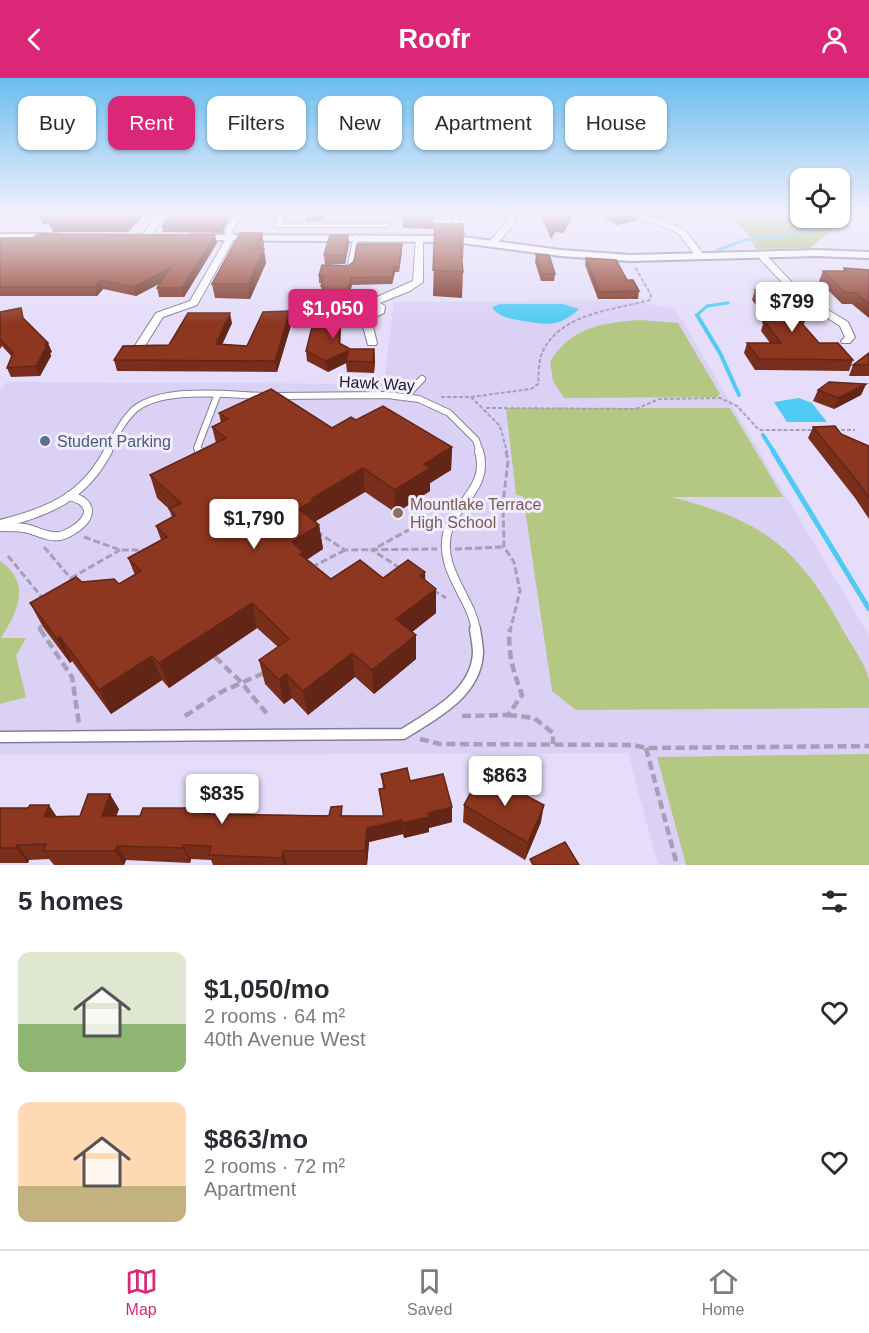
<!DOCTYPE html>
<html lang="en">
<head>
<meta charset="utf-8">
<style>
	:root { --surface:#fff; --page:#f2f2f3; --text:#2b2b33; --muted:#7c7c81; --line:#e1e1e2; --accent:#db2777 }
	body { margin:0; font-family:Arial,sans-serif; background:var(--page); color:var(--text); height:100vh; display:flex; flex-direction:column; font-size:22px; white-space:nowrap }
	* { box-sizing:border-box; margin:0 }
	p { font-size:20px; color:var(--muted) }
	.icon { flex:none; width:33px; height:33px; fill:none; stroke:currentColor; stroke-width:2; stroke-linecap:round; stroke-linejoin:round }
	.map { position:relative; height:787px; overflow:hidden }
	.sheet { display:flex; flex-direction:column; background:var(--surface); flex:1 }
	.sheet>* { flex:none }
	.top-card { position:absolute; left:18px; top:18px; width:834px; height:54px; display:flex; gap:12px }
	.tools { position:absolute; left:790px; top:90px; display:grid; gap:12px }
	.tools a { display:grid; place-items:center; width:60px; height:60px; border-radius:12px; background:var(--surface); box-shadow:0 2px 4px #0004; font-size:30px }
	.price { position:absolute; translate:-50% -51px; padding:0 14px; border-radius:6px; background:#fff; color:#222; font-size:20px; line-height:39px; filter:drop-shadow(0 2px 3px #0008) }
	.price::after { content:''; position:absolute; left:50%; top:36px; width:18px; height:14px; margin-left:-9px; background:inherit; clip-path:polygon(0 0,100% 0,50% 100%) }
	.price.current { background:var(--accent); color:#fff }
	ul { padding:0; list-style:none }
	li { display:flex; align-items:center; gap:18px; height:150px; padding:0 18px }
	li span { display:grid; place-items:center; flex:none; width:168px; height:120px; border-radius:12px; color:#555 }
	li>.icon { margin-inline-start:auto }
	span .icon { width:72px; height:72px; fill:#fffc; stroke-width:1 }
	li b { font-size:26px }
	h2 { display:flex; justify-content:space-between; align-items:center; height:72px; padding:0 18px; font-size:26px }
	.chip { padding:0 21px; border-radius:12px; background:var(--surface); box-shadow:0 2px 4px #0004; font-size:21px; line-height:54px }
	.chip.current { background:var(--accent); color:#fff }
	header { display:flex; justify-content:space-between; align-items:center; height:78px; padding:0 18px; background:var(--accent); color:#fff; font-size:27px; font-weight:800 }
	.tabs { display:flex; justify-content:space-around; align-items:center; height:84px; border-top:2px solid var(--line); background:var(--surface); font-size:16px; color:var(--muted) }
	.tabs a { display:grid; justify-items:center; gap:3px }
	.tabs .current { color:var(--accent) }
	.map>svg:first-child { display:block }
</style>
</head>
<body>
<header><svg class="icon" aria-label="back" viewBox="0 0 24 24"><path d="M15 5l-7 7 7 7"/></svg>Roofr<svg class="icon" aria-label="person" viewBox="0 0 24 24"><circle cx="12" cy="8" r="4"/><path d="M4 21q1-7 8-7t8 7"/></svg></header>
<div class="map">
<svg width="869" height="787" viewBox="0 0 869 787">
	<rect width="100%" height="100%" fill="#e5ddfa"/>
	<polygon fill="#dbd1f5" points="630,222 675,231 869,558 869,787 658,787 628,675 0,677 0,312 7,304 384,306 394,224"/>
	<g fill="#b4c884">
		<path d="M640 242 678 245 720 316 717 319 564 320 553 303 550 284C569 250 604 244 640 242Z"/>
		<path d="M506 330H730L783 419H671C762 442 800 470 844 554 851 566 867 589 869 602 869 611 869 621 869 630L576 632 552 613 523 418 516 417Z"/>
		<path d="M0 483C32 505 18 533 1 560H26L16 578 26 619 0 626Z"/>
		<polygon points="869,676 869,787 686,787 657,679"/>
	</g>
	<path fill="#9fb95c" d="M690 135H801V140H840V135H862L850 137 810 170 756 171C737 131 728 145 690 135Z"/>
	<g fill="#4fcaf4">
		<path d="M500 226H563L579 231C559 251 542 246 517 242 507 240 498 238 492 229Z"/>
		<polygon points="799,320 812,325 827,344 787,344 774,324"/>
	</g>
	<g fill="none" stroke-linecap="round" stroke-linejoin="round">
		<g stroke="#4fcaf4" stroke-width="3">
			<polyline points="718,172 745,162 778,159 810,151 807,140"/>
			<polyline points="698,239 697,237 707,228 728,225"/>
		</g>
		<g stroke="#4fcaf4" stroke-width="4">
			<polyline points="697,237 720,275 739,317"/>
			<polyline points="763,357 774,374"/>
		</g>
		<polyline stroke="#4fcaf4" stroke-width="5" points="773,373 869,531"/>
		<g stroke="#867e99" stroke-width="7">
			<g id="service-far3">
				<polyline points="451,135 456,140 456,154"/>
				<polyline points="344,191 350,188 356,159"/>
			</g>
		</g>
		<g stroke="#867e99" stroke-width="8">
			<g id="service-far2">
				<polyline points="275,318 387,317 419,321 449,335 476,362 480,374"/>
				<polyline points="406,318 422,301"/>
				<path d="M107 374C115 359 122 343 135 331 164 308 229 317 264 318"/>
				<polyline points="200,374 197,370 217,318"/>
			</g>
		</g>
		<g stroke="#867e99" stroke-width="10">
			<g id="service-far1">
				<polyline points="199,373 203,378"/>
				<path d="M0 446C49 434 84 419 108 373"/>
				<path d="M0 449C8 449 16 449 24 450 37 452 46 460 60 458 73 455 100 437 82 423 79 421 73 419 69 418"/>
				<path d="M476 553C472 520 439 493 447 456 454 425 490 410 479 373"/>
			</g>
		</g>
		<g stroke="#867e99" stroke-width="13">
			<path id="service" d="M0 659 403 656C433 637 476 616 478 575 478 567 476 559 475 551"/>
		</g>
		<g stroke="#867e99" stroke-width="2">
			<g id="minor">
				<polygon points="160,135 167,135 148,161 142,161 142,157"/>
				<polygon points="235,135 243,135 232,154 235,159 197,227 163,239 143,271 135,271 134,269 156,235 190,223 227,159 224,154"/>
				<polygon points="279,135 287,135 282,145 387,145 391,147 387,149 274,149"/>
				<polygon points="509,135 517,135 514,146 496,167 490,167 490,163 506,145"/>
				<path d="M624 135C639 135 676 143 687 155 693 162 699 170 704 178L697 180 680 157 672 152Z"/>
				<path d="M416 158 423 160V204L410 213 380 225 385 228 384 235 371 241 377 265 376 267H368L361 241 350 238 345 233 352 225 370 222 413 203ZM369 228 375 230 374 233 364 236 356 233 358 229Z"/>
				<polygon points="757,174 763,174 805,218 848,244 855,259 850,265 842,265 841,263 845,259 840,248 799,222 757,178"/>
			</g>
		</g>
		<g stroke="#867e99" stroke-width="4">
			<g id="tertiary">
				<polygon points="0,156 56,156 61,159 56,162 0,162"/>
				<polygon points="190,157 455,158 561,172 630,177 816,172 869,174 869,180 816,178 630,183 561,178 455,164 193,162 190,161"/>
			</g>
		</g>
		<g stroke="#a6a0b7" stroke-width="2" stroke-dasharray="4 2" stroke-linecap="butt">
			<polyline points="441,319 471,319 500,348 507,374"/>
			<path d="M471 319 531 311 538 306C539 296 538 283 543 273 561 235 614 232 650 222L651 217 635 189"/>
			<polyline points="486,330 636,331 659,321 720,320 737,328 759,352 813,352"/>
			<polyline points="835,352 855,352"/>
		</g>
		<g stroke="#a6a0b7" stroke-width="3" stroke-dasharray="7 3" stroke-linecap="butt">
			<polyline points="506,373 508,383 503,425 504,469 514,484 520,513 510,553"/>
			<polyline points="316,456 320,456 345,472 437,471"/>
			<polyline points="84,459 120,472 146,472"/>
			<polyline points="44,469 74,504"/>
			<polyline points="455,471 504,469"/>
			<polyline points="8,478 44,522"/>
			<polyline points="312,489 345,472"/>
			<polyline points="400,490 372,472 436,437"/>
			<polyline points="71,500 120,472"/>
			<polyline points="433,512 446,520"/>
			<polyline points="41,553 39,550 44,545"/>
		</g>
		<g stroke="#a6a0b7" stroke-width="4.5" stroke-dasharray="9 4.5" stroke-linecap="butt">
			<polyline points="40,551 72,599 79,646"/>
			<polyline points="215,579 240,603 268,637"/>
			<polyline points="508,637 534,640 553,655 553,666"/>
			<polyline points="185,638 223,613 264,595"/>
			<path d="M462 638 508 637 522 617C514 595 507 575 510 551"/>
			<polyline points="420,661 440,666 633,667 646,670 869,668"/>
			<polyline points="646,670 677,787"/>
		</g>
		<use href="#service-far3" stroke="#fff" stroke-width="4.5"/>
		<use href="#service-far2" stroke="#fff" stroke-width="6"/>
		<use href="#service-far1" stroke="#fff" stroke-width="8"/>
		<use href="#service" stroke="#fff" stroke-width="10"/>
		<use href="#minor" fill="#fff" fill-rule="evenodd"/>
		<use href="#tertiary" fill="#fff" fill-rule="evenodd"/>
	</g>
	<g fill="#792e1c">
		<polygon points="38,135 143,135 144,137 128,154 53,154 50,147 51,146 42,146"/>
		<polygon points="173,135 232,135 222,155 163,154 162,148"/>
		<polygon points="305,135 325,135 322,143 306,143"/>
		<polygon points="403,135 434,135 434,151 403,150"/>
		<polygon points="540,135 572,135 571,142 563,155 555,154 551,161"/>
		<polygon points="596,135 639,135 638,142 617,147"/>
		<polygon points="640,135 666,135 656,138"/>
		<polygon points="435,146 464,157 463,181 462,181 463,194 462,220 433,218"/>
		<polygon points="262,155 264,168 263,171 266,185 250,221 215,220 212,206"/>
		<polygon points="348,157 349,166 345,186 325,187 324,177"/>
		<polygon points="0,160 217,165 184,219 159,219 157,210 159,206 136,218 103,211 97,218 0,218"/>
		<polygon points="402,166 399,194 395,194 392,206 352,207 348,219 324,220 324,215 322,215 321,208 322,205 319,205 319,198 348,188"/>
		<polygon points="536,176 555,196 554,203 541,203 535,184"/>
		<polygon points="586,180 627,202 639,213 638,221 598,221 585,187"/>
		<polygon points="844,190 869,192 869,240 852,226 842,226 819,203 823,193 843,193"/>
		<polygon points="755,212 803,230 801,236 806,241 803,248 819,265 853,282 849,293 755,292 744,275 747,265 770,265 761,253 763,246 761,242 763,236 752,222"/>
		<polygon points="290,233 292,244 277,294 117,293 114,282 169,267 232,245 222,266 247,268"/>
		<polygon points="0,234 25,242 52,274 50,275 51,278 40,298 11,299 7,290 12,279 2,268 0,271"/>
		<polygon points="340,234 341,244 340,266 350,271 374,271 375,282 374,295 347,294 346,285 328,294 307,283 306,273"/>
		<polygon points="869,275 869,298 849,298 853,287"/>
		<polygon points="866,306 861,317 834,331 813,323 818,312"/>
		<polygon points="219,335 332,350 356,342 452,369 451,392 430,405 430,413 396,435 365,414 316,443 317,445 319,447 323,471 307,481 331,501 383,500 425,502 436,511 436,535 412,554 416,581 374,616 355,599 308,637 292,620 284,626 265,606 259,582 278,569 257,550 169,610 162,602 111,636 72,583 70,585 43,549 30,525 82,504 119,506 135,497 128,480 161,462 156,448 172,439 169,431 157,420 150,397 216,365 212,349 221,345"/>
		<polygon points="813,349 841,356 869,368 869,441 855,420 808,360"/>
		<polygon points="381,696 410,703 452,744 429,750 429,754 404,760 403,756 369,764 367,787 213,787 211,782 191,781 190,785 126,782 124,787 54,787 49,781 29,782 28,785 0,785 0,730 57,739 80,738 119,731 116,738 140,738 211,736 383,738 379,711 383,710"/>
		<polygon points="464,727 541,744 525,782 463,744"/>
	</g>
	<g fill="#632616">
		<polygon points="57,135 72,135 60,146"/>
		<polygon points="137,135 143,135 144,137 128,154 126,147"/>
		<polygon points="228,135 232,135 222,155 221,149"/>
		<polygon points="571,135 572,135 571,142 563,155 564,146"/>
		<polygon points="632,135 639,135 638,142 617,147 619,138"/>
		<polygon points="656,135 666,135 656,138"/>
		<polygon points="556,145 555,154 551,161 551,152"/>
		<polygon points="262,155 264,168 256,185 254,171"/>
		<polygon points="215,157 217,165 184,219 182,210"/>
		<polygon points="348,157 349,166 345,186 344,177"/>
		<polygon points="402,166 402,173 399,194 399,188"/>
		<polygon points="264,171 266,185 250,221 248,206"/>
		<polygon points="394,188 395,194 392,206 392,199"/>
		<polygon points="170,190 172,199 136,218 134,209"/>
		<polygon points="351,200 352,207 348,219 348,212"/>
		<polygon points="101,202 103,211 97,218 94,209"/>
		<polygon points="290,233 292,244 277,294 275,283"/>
		<polygon points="340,234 341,244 340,276 339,265"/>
		<polygon points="230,235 232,245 218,276 216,266"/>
		<polygon points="48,265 52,274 50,275 51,278 40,298 36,288 45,266"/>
		<polygon points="374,271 375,282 374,295 373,284"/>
		<polygon points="348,273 346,285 328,294 326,283"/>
		<polygon points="866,306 861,317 834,331 838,320"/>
		<polygon points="452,369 451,392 430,405 430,413 396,435 395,412 424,386"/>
		<polygon points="363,390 365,414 316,443 317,446 299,431 311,421"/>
		<polygon points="319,447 323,471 305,483 292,464"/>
		<polygon points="425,494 426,519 420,498"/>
		<polygon points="436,511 436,535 398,565 396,541"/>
		<polygon points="252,525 257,550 169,610 159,585"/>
		<polygon points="416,557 416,581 374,616 372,592"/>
		<polygon points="60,559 72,583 70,585 57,561"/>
		<polygon points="352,575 355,599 308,637 303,613"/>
		<polygon points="152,578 162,602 111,636 99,612"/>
		<polygon points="286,596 292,620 284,626 279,602"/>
		<polygon points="110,716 119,731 111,753 102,738"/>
		<polygon points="49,727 59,742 44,739"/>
		<polygon points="208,727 214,742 206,736"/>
		<polygon points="544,727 541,744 525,782 528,765"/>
		<polygon points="452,729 452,744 429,750 429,754 404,760 403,745 428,735"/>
		<polygon points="402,742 403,756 369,764 367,787 365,773 367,750"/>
		<polygon points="17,767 29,782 28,785 16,770"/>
		<polygon points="183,767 191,781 190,785 183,770"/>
		<polygon points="117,768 126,782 124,787 115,773"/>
		<polygon points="283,773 287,787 284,787 282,780"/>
	</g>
	<g fill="#8d3620" stroke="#632616" stroke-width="1.5">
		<polygon points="64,135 137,135 126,147 50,147"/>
		<polygon points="173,135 228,135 221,149 162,148"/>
		<polygon points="403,135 434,135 434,138 402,136"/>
		<polygon points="544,135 571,135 564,146 556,145 551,152"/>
		<polygon points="613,135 632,135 619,138"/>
		<polygon points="435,146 463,146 464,157 459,157 463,194 433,192"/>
		<polygon points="240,155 262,155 254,171 264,171 248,206 212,206"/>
		<polygon points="38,156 215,157 182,210 157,210 170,190 134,209 101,202 94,209 0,209 0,160 33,160"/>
		<polygon points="330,157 348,157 344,177 324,177"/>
		<polygon points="357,166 402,166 399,188 394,188 392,199 351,200 348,212 324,213 324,208 321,208 324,198 319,198 322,187 348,188 354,183"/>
		<polygon points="536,176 549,177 555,196 542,196"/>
		<polygon points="586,180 616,182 627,202 633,202 639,213 599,214"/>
		<polygon points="844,190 869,192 869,226 856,215 846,215 823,193 846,193"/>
		<polygon points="755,212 787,212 803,230 796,230 806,241 798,241 819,265 838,265 853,282 759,281 747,265 781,265 764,243 772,243 764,232 771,232"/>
		<polygon points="21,230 23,240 48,265 45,266 47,268 36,288 7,290 13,275 0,261 0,234"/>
		<polygon points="290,233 275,283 114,282 123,268 169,267 188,235 230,235 216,266 247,268 263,234"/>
		<polygon points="316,233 340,234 339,265 350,271 374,271 373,284 346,283 348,273 326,283 306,273"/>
		<polygon points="869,275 869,287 853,287"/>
		<polygon points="829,304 866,306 838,320 818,312"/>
		<polygon points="271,311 332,350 351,339 356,342 383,328 452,369 424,386 430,390 395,412 363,390 311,421 314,422 299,431 319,447 292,464 303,474 300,476 331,501 360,482 383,500 408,482 425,494 420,498 436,511 396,541 416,557 372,592 352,575 303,613 286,596 279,602 259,582 289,561 252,525 159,585 152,578 99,612 60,559 57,561 30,525 76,499 82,504 114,501 119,506 141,493 128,480 167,459 156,448 176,437 169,431 181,425 150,397 226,360 212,349 228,341 219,335"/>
		<polygon points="835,348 841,356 869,368 869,420 861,408 813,349"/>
		<polygon points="407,690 410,703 443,696 452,729 428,735 429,739 403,745 402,742 367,750 365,773 283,773 282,780 209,777 211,768 183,767 183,770 117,768 115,773 43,773 46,766 17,767 16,770 0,770 0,730 28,730 30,727 49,727 44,739 80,738 88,716 110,716 102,738 140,738 143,730 188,730 189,727 208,727 206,736 329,738 331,729 342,728 341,738 384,738 379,711 385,710 381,696"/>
		<polygon points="482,694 544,727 528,765 464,727"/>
		<polygon points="565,764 579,787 533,787 530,781"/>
	</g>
	<linearGradient id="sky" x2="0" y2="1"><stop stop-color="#6bbded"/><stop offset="0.55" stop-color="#f3f0fd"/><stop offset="1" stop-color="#f3f0fd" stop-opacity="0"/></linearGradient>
	<rect width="869" height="246" fill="url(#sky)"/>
	<circle fill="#5c6f8a" stroke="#f1ecfe" stroke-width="2" cx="45" cy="363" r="6"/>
	<circle fill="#8d6e63" stroke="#f1ecfe" stroke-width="2" cx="398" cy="435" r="6"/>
	<g text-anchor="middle" stroke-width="6" stroke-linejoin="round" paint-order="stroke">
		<g font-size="16" fill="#1c1923" stroke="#f1ecfe">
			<text transform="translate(377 305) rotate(3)" y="6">Hawk Way</text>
		</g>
		<g font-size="16" fill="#4e5e75" stroke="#f1ecfe" text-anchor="start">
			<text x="57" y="369">Student Parking</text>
		</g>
		<g font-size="16" fill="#785e54" stroke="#f1ecfe" text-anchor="start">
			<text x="410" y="432">Mountlake Terrace<tspan x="410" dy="18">High School</tspan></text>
		</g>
	</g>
</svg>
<div class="tools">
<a><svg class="icon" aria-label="locate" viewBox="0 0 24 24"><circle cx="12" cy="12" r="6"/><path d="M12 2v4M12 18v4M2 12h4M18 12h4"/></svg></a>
</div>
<b class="price" style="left:792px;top:255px">$799</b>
<b class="price current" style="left:333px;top:262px">$1,050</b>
<b class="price" style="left:254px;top:472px">$1,790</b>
<b class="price" style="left:505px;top:729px">$863</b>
<b class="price" style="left:222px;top:747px">$835</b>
<div class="top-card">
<a class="chip">Buy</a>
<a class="chip current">Rent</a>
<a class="chip">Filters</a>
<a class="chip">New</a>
<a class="chip">Apartment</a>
<a class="chip">House</a>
</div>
</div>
<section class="sheet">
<h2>5 homes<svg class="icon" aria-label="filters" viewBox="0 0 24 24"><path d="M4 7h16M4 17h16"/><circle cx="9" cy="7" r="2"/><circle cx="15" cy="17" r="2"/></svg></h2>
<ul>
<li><span style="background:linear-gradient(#dfe7d0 60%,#8fb573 0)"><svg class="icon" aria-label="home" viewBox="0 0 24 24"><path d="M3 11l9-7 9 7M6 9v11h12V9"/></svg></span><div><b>$1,050/mo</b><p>2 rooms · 64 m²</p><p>40th Avenue West</p></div><svg class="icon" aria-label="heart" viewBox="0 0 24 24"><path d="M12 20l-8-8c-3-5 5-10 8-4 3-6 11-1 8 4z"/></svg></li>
<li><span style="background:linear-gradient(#ffd9b3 70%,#c2b280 0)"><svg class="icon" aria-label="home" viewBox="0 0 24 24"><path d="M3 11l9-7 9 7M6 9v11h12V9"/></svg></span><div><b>$863/mo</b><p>2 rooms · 72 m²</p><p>Apartment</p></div><svg class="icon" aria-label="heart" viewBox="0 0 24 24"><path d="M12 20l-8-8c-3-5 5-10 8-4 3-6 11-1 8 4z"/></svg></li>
</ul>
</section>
<nav class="tabs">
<a class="current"><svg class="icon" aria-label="map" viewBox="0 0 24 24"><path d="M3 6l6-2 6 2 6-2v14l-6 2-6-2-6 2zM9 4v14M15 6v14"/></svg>Map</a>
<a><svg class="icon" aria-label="saved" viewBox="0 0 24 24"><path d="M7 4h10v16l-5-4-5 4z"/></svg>Saved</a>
<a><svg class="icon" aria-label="home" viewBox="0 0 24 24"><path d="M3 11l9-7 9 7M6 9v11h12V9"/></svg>Home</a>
</nav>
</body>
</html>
